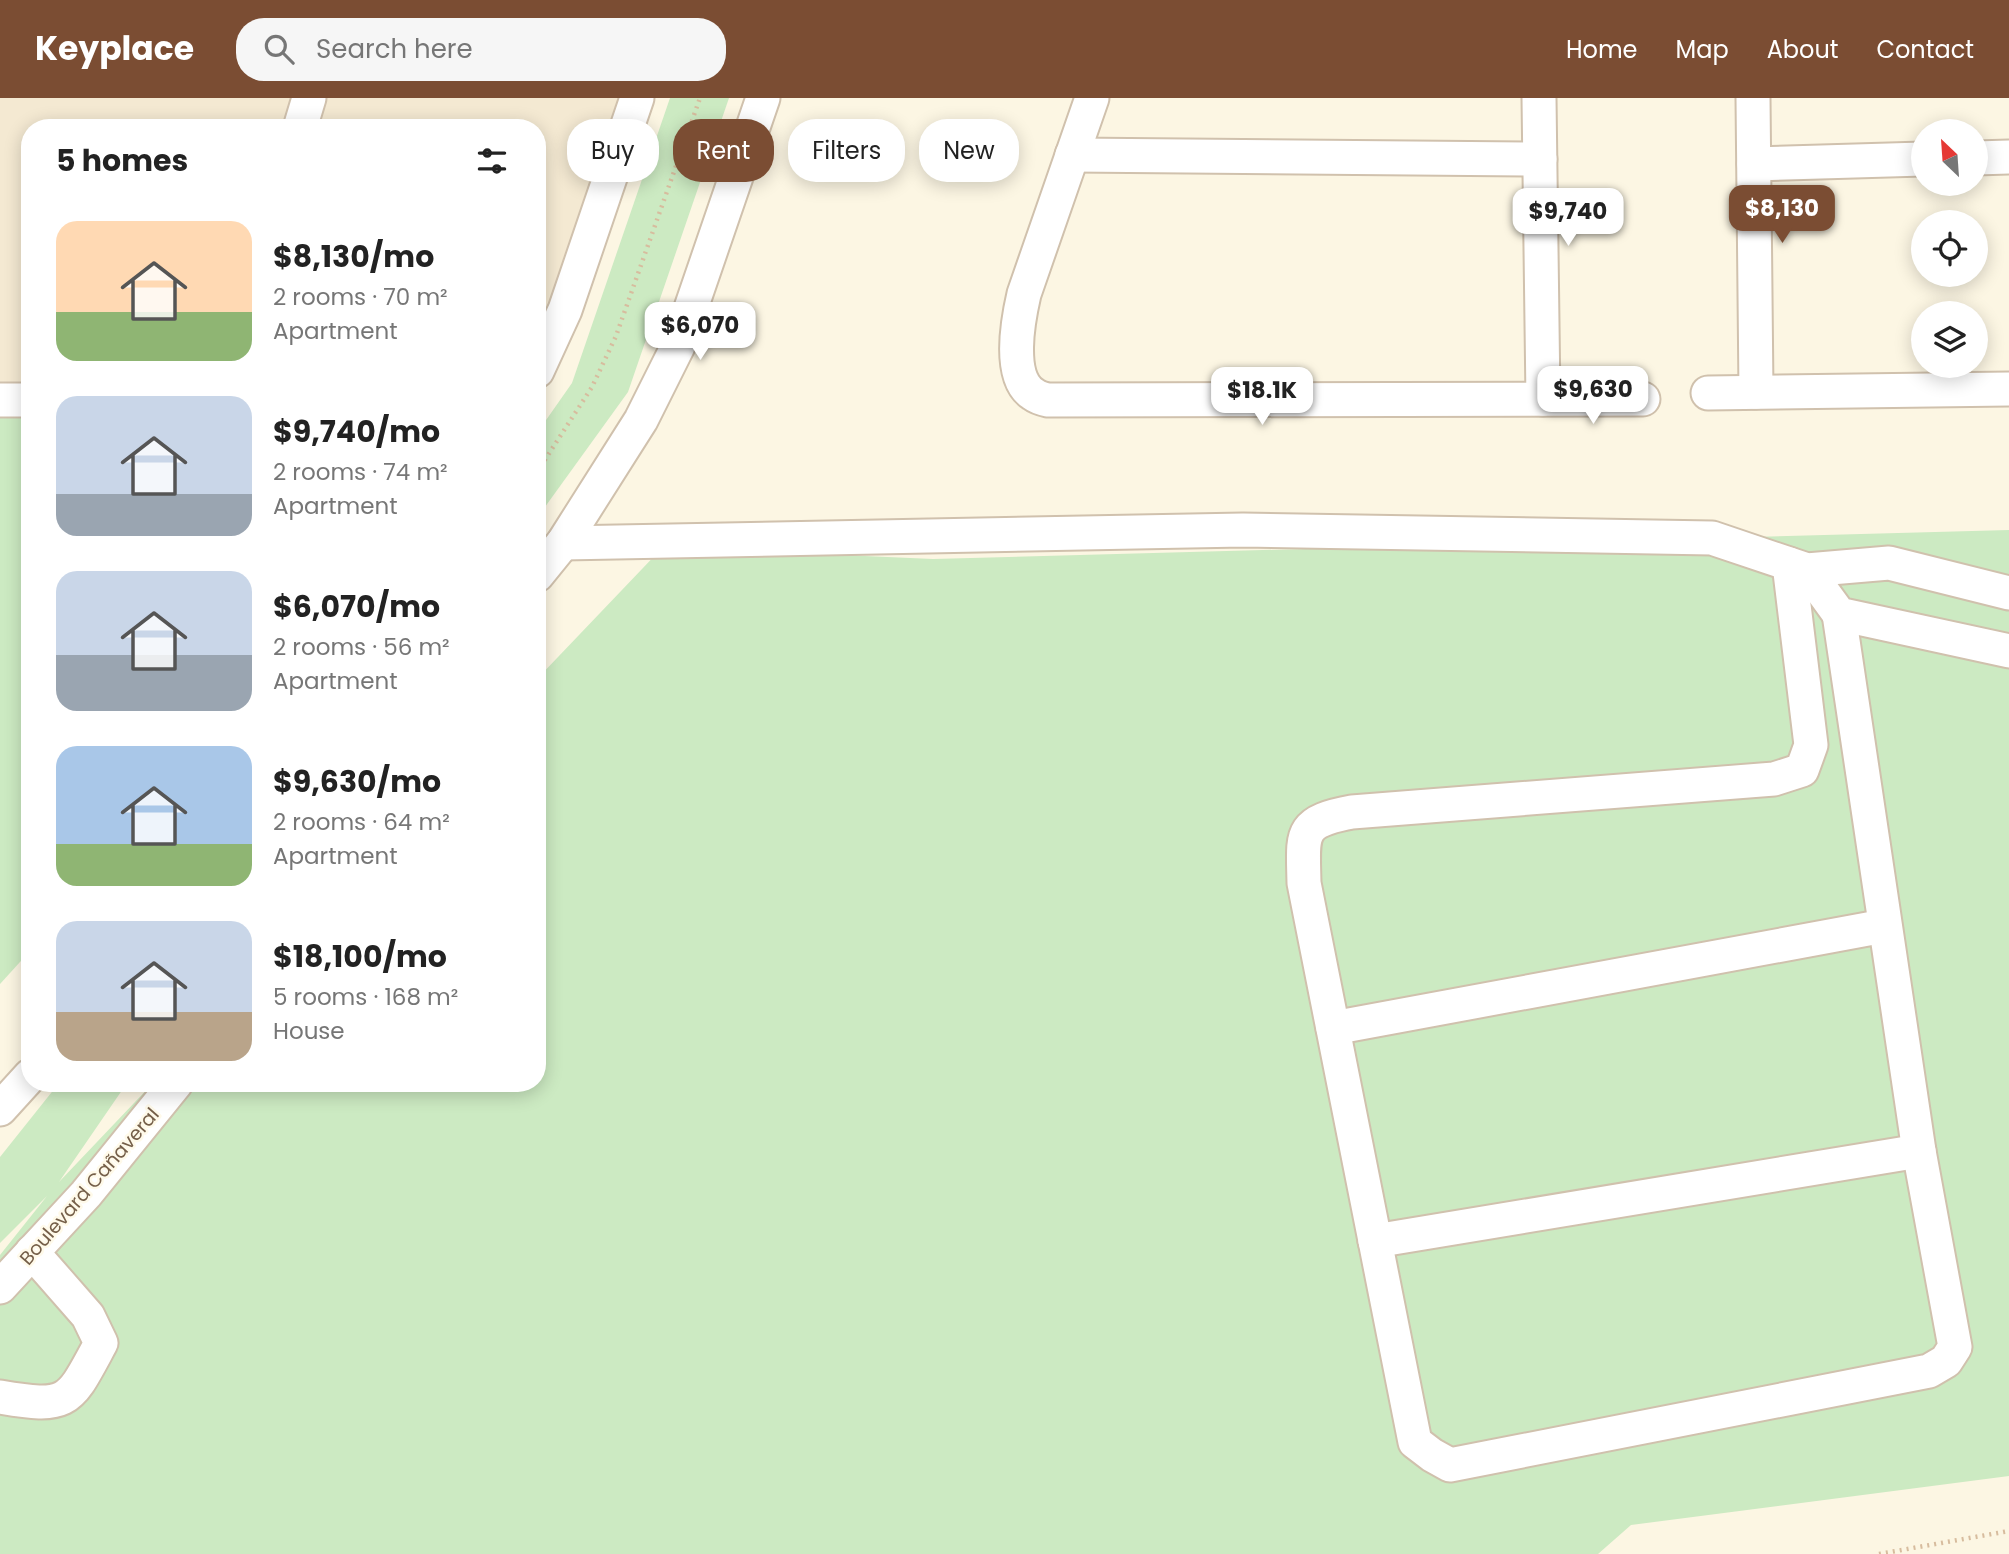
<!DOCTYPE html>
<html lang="en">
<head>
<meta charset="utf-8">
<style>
	:root { --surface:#fff; --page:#f6f6f6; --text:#222; --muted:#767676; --accent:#7b4d33 }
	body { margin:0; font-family:Poppins,sans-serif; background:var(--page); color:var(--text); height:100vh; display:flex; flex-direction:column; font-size:26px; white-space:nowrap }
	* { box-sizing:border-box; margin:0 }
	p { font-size:23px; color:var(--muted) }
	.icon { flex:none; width:38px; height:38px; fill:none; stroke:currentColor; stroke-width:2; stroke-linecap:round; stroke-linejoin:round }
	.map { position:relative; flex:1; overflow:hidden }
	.details { position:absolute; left:21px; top:21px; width:525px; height:973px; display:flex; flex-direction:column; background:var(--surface); border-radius:28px; box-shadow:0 4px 18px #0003 }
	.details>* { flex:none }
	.banner { position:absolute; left:567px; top:21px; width:665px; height:63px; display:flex; gap:14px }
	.needle { width:46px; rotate:335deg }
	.controls { position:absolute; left:1911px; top:21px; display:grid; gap:14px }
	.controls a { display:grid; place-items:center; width:77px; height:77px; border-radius:50%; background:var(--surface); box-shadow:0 4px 18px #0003; font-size:35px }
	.price { position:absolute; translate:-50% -60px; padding:0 16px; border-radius:14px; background:#fff; color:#222; font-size:23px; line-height:46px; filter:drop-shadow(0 2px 4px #0008) }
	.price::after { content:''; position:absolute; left:50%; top:42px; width:21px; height:16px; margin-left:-10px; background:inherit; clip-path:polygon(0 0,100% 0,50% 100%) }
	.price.selected { background:var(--accent); color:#fff }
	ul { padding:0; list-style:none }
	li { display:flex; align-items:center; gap:21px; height:175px; padding:0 35px }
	li span { display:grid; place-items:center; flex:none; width:196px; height:140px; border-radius:21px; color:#555 }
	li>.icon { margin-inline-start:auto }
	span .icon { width:84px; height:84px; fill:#fffc; stroke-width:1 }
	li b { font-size:30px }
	h2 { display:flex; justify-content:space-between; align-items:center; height:84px; padding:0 35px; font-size:30px }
	.chip { padding:0 24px; border-radius:28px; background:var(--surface); box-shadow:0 4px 18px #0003; font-size:24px; line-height:63px }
	.chip.selected { background:var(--accent); color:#fff }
	header { display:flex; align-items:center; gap:42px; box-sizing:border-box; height:98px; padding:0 35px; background:var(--accent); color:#fff }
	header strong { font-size:33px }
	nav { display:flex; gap:38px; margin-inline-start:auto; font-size:24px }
	.search { width:490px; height:63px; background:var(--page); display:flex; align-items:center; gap:18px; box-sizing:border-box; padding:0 24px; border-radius:28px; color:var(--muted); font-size:26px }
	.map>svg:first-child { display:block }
</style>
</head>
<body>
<header>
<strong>Keyplace</strong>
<div class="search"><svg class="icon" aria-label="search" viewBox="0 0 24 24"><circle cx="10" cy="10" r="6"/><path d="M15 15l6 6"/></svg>Search here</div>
<nav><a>Home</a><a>Map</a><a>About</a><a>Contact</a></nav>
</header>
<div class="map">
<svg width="2009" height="1456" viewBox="0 0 2009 1456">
	<rect width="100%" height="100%" fill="#fcf6e3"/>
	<polygon fill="#f4e9d2" points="0,0 630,0 537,246 537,30 30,30 30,317 0,317"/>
	<g fill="#cceac2">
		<polygon points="670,0 729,0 628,294 537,420 537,335 572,285"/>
		<polygon points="0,317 30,317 30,853 0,886"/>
		<polygon points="2009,432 2009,1378 1631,1427 1598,1456 0,1456 0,1157 47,1098 0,1145 0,1059 59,985 127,985 59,1084 153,985 537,985 537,581 663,449 933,461"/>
	</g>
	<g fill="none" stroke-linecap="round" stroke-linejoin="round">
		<g stroke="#d0c1ad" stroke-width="37">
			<g id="minor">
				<path d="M1092 0 1024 196C1018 222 1007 279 1033 296 1037 299 1043 301 1048 302L1643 301"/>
				<polyline points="1539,0 1543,301"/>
				<polyline points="1753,0 1756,294"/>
				<polyline points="300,30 309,0"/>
				<polyline points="1072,57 1540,61"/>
				<polyline points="1976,60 2009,59"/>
				<polyline points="1754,66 1923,61"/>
				<polyline points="537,273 565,212 637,0"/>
				<polyline points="1708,295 2009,291"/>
				<polyline points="0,302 30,302"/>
				<polyline points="563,445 1243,432 1712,440 1807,472 1889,465 2009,495"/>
				<path d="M1789 466 1811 647 1802 672 1774 681 1352 714C1298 724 1303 735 1304 785L1415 1344 1432 1357 1450 1367 1929 1273 1946 1263 1955 1249 1919 1053 1839 516"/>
				<polyline points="1807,472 1839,516 2009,553"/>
				<polyline points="537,477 563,445 641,322 678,248 763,0"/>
				<polyline points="1333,930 1884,828"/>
				<polyline points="0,1011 30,978"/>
				<polyline points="1375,1143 1919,1053"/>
				<polyline points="0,1189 86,1096 176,985"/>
				<path d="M0 1299C70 1311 69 1304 101 1245L88 1218 32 1154"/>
			</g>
		</g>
		<g stroke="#d7bc9e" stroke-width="4.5" stroke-dasharray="2 5" stroke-linecap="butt">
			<polyline points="537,374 592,289 616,238 700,0"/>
			<polyline points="1879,1456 2009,1433"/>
		</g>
		<use href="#minor" stroke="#fff" stroke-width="33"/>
	</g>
	<g text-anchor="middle" stroke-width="5" stroke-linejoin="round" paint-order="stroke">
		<g font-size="19" fill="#755f49" stroke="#fffaea">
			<text transform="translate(89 1088) rotate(-49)" y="7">Boulevard Cañaveral</text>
		</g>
	</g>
</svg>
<div class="controls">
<a><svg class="needle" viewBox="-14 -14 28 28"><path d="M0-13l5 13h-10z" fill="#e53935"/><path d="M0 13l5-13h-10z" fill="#767676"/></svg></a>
<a><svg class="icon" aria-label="locate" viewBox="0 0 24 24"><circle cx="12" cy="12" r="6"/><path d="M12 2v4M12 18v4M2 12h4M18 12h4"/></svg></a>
<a><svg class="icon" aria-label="layers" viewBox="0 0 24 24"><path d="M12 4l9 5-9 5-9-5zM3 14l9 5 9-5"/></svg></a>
</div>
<b class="price selected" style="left:1782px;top:147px">$8,130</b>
<b class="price" style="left:1568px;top:150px">$9,740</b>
<b class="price" style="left:700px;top:264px">$6,070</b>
<b class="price" style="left:1593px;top:328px">$9,630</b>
<b class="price" style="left:1262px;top:329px">$18.1K</b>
<div class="banner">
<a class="chip">Buy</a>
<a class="chip selected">Rent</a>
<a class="chip">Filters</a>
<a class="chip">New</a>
</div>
<section class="details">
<h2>5 homes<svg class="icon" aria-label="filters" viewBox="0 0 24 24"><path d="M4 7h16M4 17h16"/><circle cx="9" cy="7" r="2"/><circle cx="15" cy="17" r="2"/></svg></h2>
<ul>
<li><span style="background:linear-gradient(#ffd9b3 65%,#8fb573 0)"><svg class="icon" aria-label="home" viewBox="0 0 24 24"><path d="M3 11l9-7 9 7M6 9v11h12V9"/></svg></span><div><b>$8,130/mo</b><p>2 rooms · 70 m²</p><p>Apartment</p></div></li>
<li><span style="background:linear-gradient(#c9d6e8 70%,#9aa5b1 0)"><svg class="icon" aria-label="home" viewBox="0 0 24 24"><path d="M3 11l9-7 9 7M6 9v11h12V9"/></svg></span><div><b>$9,740/mo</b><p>2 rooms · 74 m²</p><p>Apartment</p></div></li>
<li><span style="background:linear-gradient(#c9d6e8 60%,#9aa5b1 0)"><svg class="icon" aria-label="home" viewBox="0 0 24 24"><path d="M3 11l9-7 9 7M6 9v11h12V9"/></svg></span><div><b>$6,070/mo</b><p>2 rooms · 56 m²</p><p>Apartment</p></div></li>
<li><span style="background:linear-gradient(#a9c7e8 70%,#8fb573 0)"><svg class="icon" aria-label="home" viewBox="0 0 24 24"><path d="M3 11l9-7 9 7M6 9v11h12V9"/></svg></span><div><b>$9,630/mo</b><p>2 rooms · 64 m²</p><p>Apartment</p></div></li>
<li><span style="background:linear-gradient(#c9d6e8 65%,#b9a48a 0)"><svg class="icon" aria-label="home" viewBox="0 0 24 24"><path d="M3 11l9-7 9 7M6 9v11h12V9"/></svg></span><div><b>$18,100/mo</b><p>5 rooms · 168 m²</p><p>House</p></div></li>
</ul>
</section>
</div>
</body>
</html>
